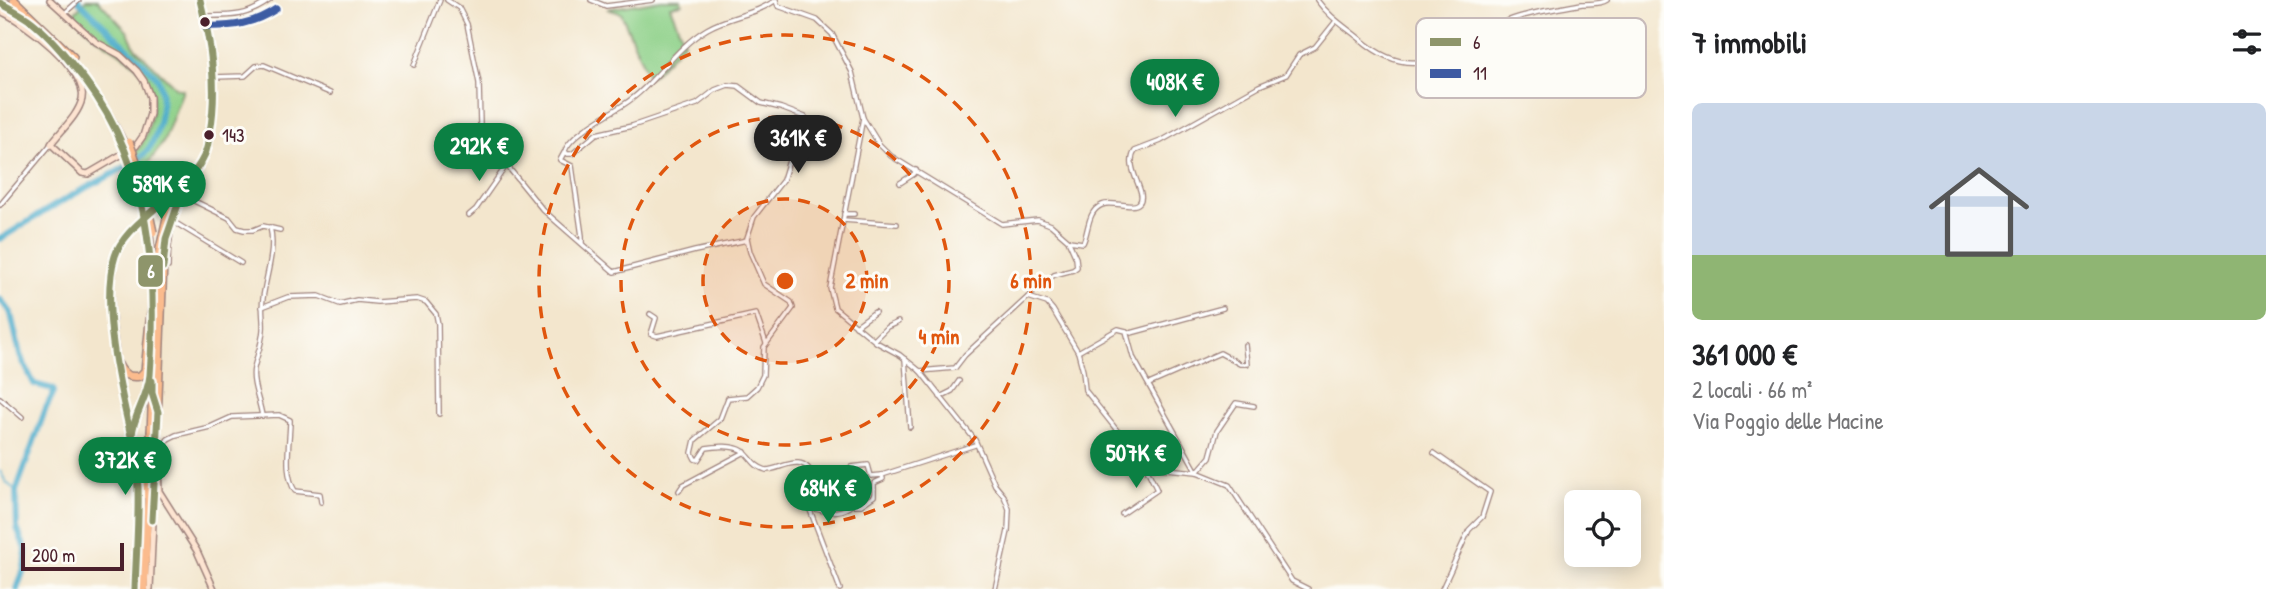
<!DOCTYPE html>
<html lang="it">
<head>
<meta charset="utf-8">
<style>
	:root { --surface:#fff; --page:#f6f6f6; --text:#202124; --muted:#757577; --accent:#0b8043 }
	body { margin:0; font-family:"Patrick Hand",sans-serif; background:var(--page); color:var(--text); height:100vh; display:flex; flex-direction:column; font-size:26px; white-space:nowrap }
	* { box-sizing:border-box; margin:0 }
	p { font-size:23px; color:var(--muted) }
	.icon { flex:none; width:38px; height:38px; fill:none; stroke:currentColor; stroke-width:2; stroke-linecap:round; stroke-linejoin:round }
	.map { position:relative; flex:1; overflow:hidden }
	.side { display:flex; flex-direction:column; background:var(--surface); width:630px }
	.side>* { flex:none }
	.tools { position:absolute; left:1564px; top:490px; display:grid; gap:14px }
	.tools a { display:grid; place-items:center; width:77px; height:77px; border-radius:10px; background:var(--surface); box-shadow:0 4px 18px #0003; font-size:35px }
	.scale { position:absolute; left:21px; bottom:18px; width:103px; box-sizing:border-box; padding-left:7px; border:4px solid #4a1f2b; border-top:0; font-size:19px; line-height:24px; white-space:nowrap; color:#4a1f2b; -webkit-text-stroke:5px #fdfcf7; paint-order:stroke }
	.price { position:absolute; translate:-50% -60px; padding:0 16px; border-radius:24px; background:var(--accent); color:#fff; font-size:23px; line-height:46px; filter:drop-shadow(0 2px 4px #0008) }
	.price::after { content:''; position:absolute; left:50%; top:42px; width:21px; height:16px; margin-left:-10px; background:inherit; clip-path:polygon(0 0,100% 0,50% 100%) }
	.price.current { background:#222; color:#fff }
	ul { padding:0; list-style:none }
	li { display:grid; align-content:center; gap:14px; height:371px; padding:0 28px }
	li span { display:grid; place-items:center; height:217px; border-radius:10px; color:#555 }
	li>.icon { margin-inline-start:auto }
	span .icon { width:126px; height:126px; fill:#fffc; stroke-width:1 }
	li b { font-size:30px }
	h2 { display:flex; justify-content:space-between; align-items:center; height:84px; padding:0 28px; font-size:30px }
	main { display:flex; flex:1; min-height:0 }
	.map>svg:first-child { display:block }
</style>
</head>
<body>
<main>
<div class="map">
<svg width="1664" height="589" viewBox="0 0 1664 589">
	<rect width="100%" height="100%" fill="#fdfcf7"/>
	<filter id="ink" filterUnits="userSpaceOnUse"><feTurbulence type="fractalNoise" baseFrequency=".0143" numOctaves="2"/><feDisplacementMap in="SourceGraphic" scale="14" xChannelSelector="R" yChannelSelector="G"/><feConvolveMatrix kernelMatrix="1 2 1 2 8 2 1 2 1" color-interpolation-filters="sRGB"/></filter>
	<filter id="wash" filterUnits="userSpaceOnUse"><feTurbulence type="fractalNoise" baseFrequency=".00686" numOctaves="4" result="noise"/><feDisplacementMap in="SourceGraphic" scale="28" xChannelSelector="R" yChannelSelector="G"/><feGaussianBlur stdDeviation="1.57" result="paint"/><feColorMatrix in="noise" values="0 0 0 0 0 0 0 0 0 0 0 0 0 0 0 0 0 1.4 0 .05"/><feComposite in="paint" operator="in"/></filter>
	<g filter="url(#wash)">
		<rect width="100%" height="100%" fill="#f3e6cd"/>
		<g fill="#8dd088" stroke="#6c785a" stroke-width="2">
			<path d="M86 0H98L128 32 135 48 176 88 183 90 164 141 143 171 136 152C145 141 148 130 151 117 162 70 122 57 92 34 85 28 79 21 73 14Z"/>
			<polygon points="661,0 681,0 682,4 670,6 684,42 653,75 648,76 621,13 607,9"/>
		</g>
		<g fill="none" stroke-linecap="round" stroke-linejoin="round">
			<polyline stroke="#4caccb" stroke-width="2" points="0,471 6,482 16,491"/>
			<g stroke="#4caccb" stroke-width="6">
				<path d="M0 239C28 222 55 204 84 189 102 179 124 170 141 157 160 142 167 97 157 77L78 0"/>
				<polyline points="0,299 11,314 20,355 34,384 53,389 54,392 46,408 16,491 17,528 26,551 24,569 17,589"/>
			</g>
		</g>
	</g>
	<g filter="url(#ink)">
		<g fill="none" stroke-linecap="round" stroke-linejoin="round">
			<g stroke="#9e827c" stroke-width="6">
				<g id="street">
					<polyline points="447,0 459,8 467,24 479,83 480,125 486,154 492,160 508,167 543,210 614,272 695,251 747,240"/>
					<polyline points="591,0 606,6 653,0"/>
					<path d="M776 0C755 15 729 16 707 29 673 49 655 85 623 105 608 114 570 135 565 151L567 154H572L596 134 632 126 697 104 715 90 728 85 738 86 761 103 781 108 805 117 810 126 808 138 791 154 783 180 754 217 747 238 750 252 764 284 791 302 793 308 764 347 763 375 757 387 747 396 728 398 720 419 695 440 692 453 695 459 698 460 706 448C716 446 734 445 743 451 752 458 753 466 766 470 777 470 787 462 798 463 811 464 812 478 820 486 829 495 838 497 849 502V507C837 514 825 512 812 508L810 510 840 589"/>
					<path d="M1317 0C1329 17 1344 26 1360 39 1425 95 1457 35 1519 17 1539 11 1561 8 1582 4 1591 3 1599 5 1607 0"/>
					<polyline points="776,1 778,6 817,20 832,34 852,72 863,118 879,144 891,156 1002,224 1038,220 1051,225 1068,240 1076,258 1077,267 1073,270 1054,275 1028,297 1047,303 1053,310 1078,352 1083,371 1085,390 1146,467 1197,472 1229,485 1292,581 1308,589"/>
					<polyline points="65,13 79,0"/>
					<path d="M205 16C233 16 246 17 270 0"/>
					<polyline points="1449,53 1453,74 1449,82 1450,87 1461,86"/>
					<polyline points="414,65 440,0"/>
					<polyline points="214,77 245,76 256,66 264,65 330,93"/>
					<polyline points="863,118 830,288 835,308 876,342 900,355 920,371 975,440 995,485 1004,496 1009,509 1008,531 995,589"/>
					<polyline points="565,151 560,160 572,166 582,236 582,243"/>
					<polyline points="478,164 486,154"/>
					<polyline points="900,183 914,174 916,170"/>
					<polyline points="184,196 229,218 237,228 244,230 253,230 263,226 280,230"/>
					<polyline points="0,205 51,144"/>
					<polyline points="844,214 854,214"/>
					<polyline points="469,215 476,209 506,166"/>
					<polyline points="843,220 897,224"/>
					<polyline points="174,222 241,263"/>
					<path d="M1069 241 1083 243C1089 231 1087 211 1102 205 1112 200 1132 210 1139 203 1149 193 1123 168 1135 151L1161 141 1259 86 1286 75 1299 55 1315 47 1335 22"/>
					<path d="M168 267C168 248 170 230 177 212 181 201 188 192 188 180"/>
					<polyline points="262,307 288,297 319,296 340,304 357,300 377,302 417,299 426,302 436,314 438,324 439,414"/>
					<polyline points="650,314 656,318 651,334 657,336 756,314 766,343"/>
					<polyline points="856,326 875,312"/>
					<polyline points="1126,331 1131,333 1223,308"/>
					<polyline points="874,340 887,327 898,322"/>
					<polyline points="1078,352 1118,329 1126,331 1133,357 1197,472 1210,457 1217,431 1236,403 1254,406"/>
					<polyline points="905,359 910,427"/>
					<polyline points="920,371 955,368 965,355 1028,297"/>
					<polyline points="1149,384 1220,353 1240,364 1247,364 1245,345"/>
					<polyline points="940,397 952,391 959,381"/>
					<polyline points="0,398 22,417"/>
					<path d="M262 416C260 401 251 383 254 368 257 355 262 344 263 330 264 320 261 309 263 298 266 275 276 250 270 227"/>
					<polyline points="1434,453 1490,492 1482,517 1469,530 1442,589"/>
					<path d="M157 454 168 439 176 435 210 427 232 417 279 415 290 420C290 442 283 472 295 491L320 494 321 502"/>
					<polyline points="882,475 975,445"/>
					<polyline points="823,487 844,488 851,484 850,470 851,467 868,465 871,476 882,475 883,479 874,483 874,496 861,505 850,505"/>
					<polyline points="679,491 683,485 745,452"/>
					<polyline points="1122,514 1157,490 1146,467"/>
				</g>
			</g>
			<g stroke="#9e827c" stroke-width="8">
				<g id="secondary">
					<path d="M0 11C24 21 88 70 82 99 78 116 61 130 51 144L82 173 88 174 136 146 143 136 150 114V97L144 81 137 71 120 55 96 42 50 0"/>
					<polyline points="133,453 138,487 135,589"/>
					<polyline points="158,464 159,491 197,551 214,589"/>
					<polyline points="150,589 158,412"/>
				</g>
			</g>
			<g stroke="#9e827c" stroke-width="9">
				<g id="primary">
					<polyline points="158,410 164,249 169,224 184,186"/>
					<path d="M131 434C121 398 102 288 115 255 124 233 148 216 165 200 177 188 192 176 202 162 207 154 208 145 210 137 219 91 212 45 200 0"/>
				</g>
			</g>
			<g stroke="#9e827c" stroke-width="10">
				<g id="highway">
					<path d="M1 0C55 38 97 86 125 146"/>
					<polyline points="14,0 73,57"/>
					<path d="M141 175C150 192 159 195 177 188"/>
					<polyline points="149,232 153,276 152,301"/>
					<path d="M118 364C123 375 129 378 140 376L145 371 152 301"/>
					<polyline points="153,397 158,412"/>
					<polyline points="143,495 139,463 132,436 132,428 148,393"/>
					<polyline points="144,589 159,253 169,209 182,183"/>
				</g>
			</g>
			<use href="#street" stroke="#fff" stroke-width="3.5"/>
			<use href="#secondary" stroke="#fde4d1" stroke-width="5"/>
			<use href="#primary" stroke="#fbbb8d" stroke-width="6"/>
			<use href="#highway" stroke="#fbbb8d" stroke-width="7"/>
			<g stroke="#9e827c" stroke-width="10" stroke-linecap="butt">
				<g id="highway-bridge">
					<polyline points="129,142 140,172 153,232"/>
					<polyline points="131,159 139,185"/>
				</g>
			</g>
			<use href="#highway-bridge" stroke="#fbbb8d" stroke-width="7"/>
			<g stroke="#fdfcf7" stroke-width="12">
				<g id="bus-1">
					<path d="M0 3C11 9 22 14 32 22 47 34 60 49 72 64 149 153 158 262 150 375 148 397 133 416 132 435 132 453 137 470 138 488 139 521 136 556 135 589"/>
					<polyline points="163,267 166,239 184,187"/>
					<polyline points="152,381 152,393 158,412 152,520"/>
					<path d="M131 436C120 389 100 302 115 256 122 235 144 219 160 204 175 190 194 177 203 158 208 150 208 141 210 132 218 87 211 44 200 0"/>
				</g>
			</g>
			<g stroke="#fdfcf7" stroke-width="12">
				<path id="bus-2" d="M205 26C232 27 253 24 276 9"/>
			</g>
			<use href="#bus-1" stroke="#8e956b" stroke-width="7"/>
			<use href="#bus-2" stroke="#3e5ba3" stroke-width="7"/>
		</g>
	</g>
	<circle cx="785" cy="281" r="82" fill="#e0560e" fill-opacity=".12"/>
	<g fill="none" stroke="#e0560e" stroke-width="3.5" stroke-dasharray="12 9">
		<circle cx="785" cy="281" r="82"/>
		<circle cx="785" cy="281" r="164"/>
		<circle cx="785" cy="281" r="246"/>
	</g>
	<g fill="#4a1f2b" stroke="#fdfcf7" stroke-width="2.5">
		<circle cx="205" cy="22" r="6"/>
		<circle cx="209" cy="135" r="6"/>
	</g>
	<g text-anchor="middle" stroke-width="6" stroke-linejoin="round" paint-order="stroke">
		<g font-size="19" fill="#4a1f2b" stroke="#fdfcf7" text-anchor="start">
			<text x="222" y="142">143</text>
		</g>
	</g>
	<rect x="1416" y="18" width="230" height="80" rx="10" fill="#fdfcf7" stroke="#c7baba" stroke-width="2"/>
	<rect x="1430" y="38" width="31" height="8" fill="#8e956b"/>
	<rect x="1430" y="69" width="31" height="9" fill="#3e5ba3"/>
	<g font-size="19" fill="#4a1f2b">
		<text x="1473" y="49">6</text>
		<text x="1473" y="80">11</text>
	</g>
	<circle cx="785" cy="281" r="10" fill="#e0560e" stroke="#fdfcf7" stroke-width="3.5"/>
	<g font-size="21" text-anchor="middle" font-weight="bold" fill="#e0560e" stroke="#fdfcf7" stroke-width="6" stroke-linejoin="round" paint-order="stroke">
		<text x="867" y="288">2 min</text>
		<text x="1031" y="288">6 min</text>
		<text x="939" y="344">4 min</text>
	</g>
	<rect stroke="#fdfcf7" stroke-width="2.5" x="137" y="254" width="27" height="34" rx="7" fill="#8e956b"/>
	<g font-size="19" text-anchor="middle" font-weight="bold" fill="#fff">
		<text x="151" y="278">6</text>
	</g>
</svg>
<div class="tools">
<a><svg class="icon" aria-label="locate" viewBox="0 0 24 24"><circle cx="12" cy="12" r="6"/><path d="M12 2v4M12 18v4M2 12h4M18 12h4"/></svg></a>
</div>
<div class="scale">200 m</div>
<b class="price" style="left:1175px;top:119px">408K €</b>
<b class="price current" style="left:798px;top:175px">361K €</b>
<b class="price" style="left:479px;top:183px">292K €</b>
<b class="price" style="left:161px;top:221px">589K €</b>
<b class="price" style="left:1136px;top:490px">507K €</b>
<b class="price" style="left:125px;top:497px">372K €</b>
<b class="price" style="left:828px;top:525px">684K €</b>
</div>
<section class="side">
<h2>7 immobili<svg class="icon" aria-label="filters" viewBox="0 0 24 24"><path d="M4 7h16M4 17h16"/><circle cx="9" cy="7" r="2"/><circle cx="15" cy="17" r="2"/></svg></h2>
<ul>
<li><span style="background:linear-gradient(#c9d6e8 70%,#8fb573 0)"><svg class="icon" aria-label="home" viewBox="0 0 24 24"><path d="M3 11l9-7 9 7M6 9v11h12V9"/></svg></span><div><b>361 000 €</b><p>2 locali · 66 m²</p><p>Via Poggio delle Macine</p></div></li>
</ul>
</section>
</main>
</body>
</html>
